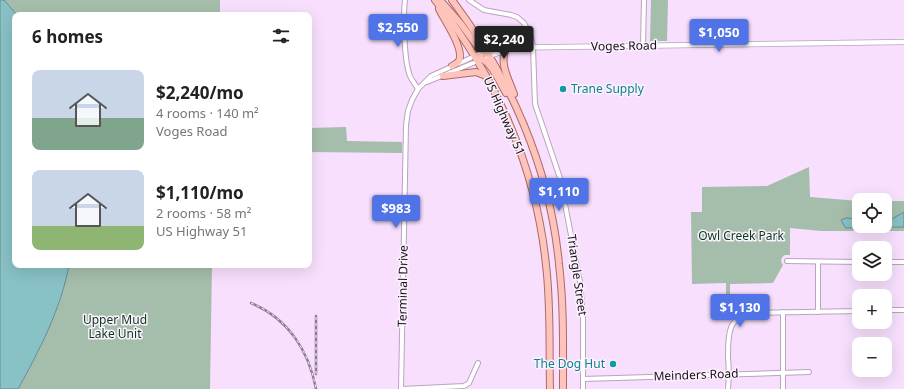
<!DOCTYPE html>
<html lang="en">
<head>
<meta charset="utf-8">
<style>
	:root { --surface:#fff; --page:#f6f6f6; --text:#222; --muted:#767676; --accent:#5073e7 }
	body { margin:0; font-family:"Noto Sans",sans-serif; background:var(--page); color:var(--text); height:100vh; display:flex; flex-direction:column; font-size:15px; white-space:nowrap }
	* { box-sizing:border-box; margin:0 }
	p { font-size:13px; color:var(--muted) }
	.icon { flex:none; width:22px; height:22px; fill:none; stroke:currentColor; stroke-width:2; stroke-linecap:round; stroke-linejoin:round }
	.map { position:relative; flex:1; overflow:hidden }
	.sheet { position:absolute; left:12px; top:12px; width:300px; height:256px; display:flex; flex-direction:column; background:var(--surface); border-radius:8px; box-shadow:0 4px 16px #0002 }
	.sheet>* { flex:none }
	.controls { position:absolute; left:852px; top:193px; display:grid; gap:8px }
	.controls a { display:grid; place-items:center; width:40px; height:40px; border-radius:8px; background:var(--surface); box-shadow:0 4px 16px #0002; font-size:20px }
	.price { position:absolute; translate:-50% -34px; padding:0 9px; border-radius:4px; background:var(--accent); color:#fff; font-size:13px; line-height:26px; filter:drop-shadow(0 1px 2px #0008) }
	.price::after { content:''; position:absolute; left:50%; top:24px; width:12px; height:9px; margin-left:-6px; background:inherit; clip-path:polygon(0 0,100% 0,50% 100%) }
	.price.active { background:#222; color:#fff }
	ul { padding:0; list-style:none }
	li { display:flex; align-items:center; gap:12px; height:100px; padding:0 20px }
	li span { display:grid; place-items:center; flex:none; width:112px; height:80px; border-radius:8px; color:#555 }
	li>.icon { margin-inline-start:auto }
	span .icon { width:48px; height:48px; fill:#fffc; stroke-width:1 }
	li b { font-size:17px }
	h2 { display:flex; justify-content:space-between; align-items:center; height:48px; padding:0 20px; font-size:17px }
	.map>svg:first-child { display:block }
</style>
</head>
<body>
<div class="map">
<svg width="904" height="389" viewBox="0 0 904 389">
	<rect width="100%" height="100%" fill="#f7dffd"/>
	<g fill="#a5beab">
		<polygon points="4,0 220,0 220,15 17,15"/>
		<polygon points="651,0 668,0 667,41 650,41"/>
		<polygon points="346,127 347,141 402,142 402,153 309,152 309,128"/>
		<path d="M809 167 810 197 859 201V226H885V201H904V231H821L790 228V255H785C781 257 780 261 783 265L773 283 730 284V298L740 315 738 316 726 299V283L692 284 691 212H702V187L767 186Z"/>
		<path d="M69 265H212L210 389H18C39 350 61 309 69 265Z"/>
	</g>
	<g fill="#88c1c6" stroke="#668b92">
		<path d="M0 0H4L17 15H15V265H69C61 309 39 351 18 389H0Z"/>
		<polygon points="904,212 904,227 846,228 845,227 841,220 846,218 859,219 859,226 885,226 885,221 890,220"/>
	</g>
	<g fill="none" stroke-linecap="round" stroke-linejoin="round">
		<g stroke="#baa4c0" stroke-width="6">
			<g id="minor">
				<path d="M405 0C403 17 404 61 410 76 412 81 416 85 418 89"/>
				<polyline points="469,0 484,10 511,15 517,17 524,23 531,37 533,47 535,104 560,178 580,282 583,317 583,389"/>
				<polyline points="643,45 644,0"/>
				<polyline points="475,56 431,76 418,89 412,100 408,111 406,125 401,389 464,386 469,383 478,363"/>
				<polyline points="427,82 478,61"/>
				<polyline points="787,261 859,262"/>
				<polyline points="818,262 818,312"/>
				<polyline points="885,262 904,262"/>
				<polyline points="885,310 904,310"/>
				<polyline points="783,312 783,389"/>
				<polyline points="583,379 809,372"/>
				<path d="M728 389C729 378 729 368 728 357 728 335 727 315 755 313L859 311"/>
			</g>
		</g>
		<g stroke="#baa4c0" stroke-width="6">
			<g id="tertiary">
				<polyline points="475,56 498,48 904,42"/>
				<polyline points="487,57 507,50"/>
			</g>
		</g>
		<g stroke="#ac6b65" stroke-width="8">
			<g id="primary">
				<path d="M435 0C496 76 536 167 546 265 551 306 549 348 550 389"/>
				<polyline points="440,0 461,24 480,50 489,55"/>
				<path d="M452 0C510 77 550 168 559 264 564 306 563 347 563 389"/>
				<path d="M439 9C444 20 465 49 459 61 457 63 454 65 452 66"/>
				<path d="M480 40C489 44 496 44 505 48"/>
				<path d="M505 51C500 65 509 80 514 94"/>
				<path d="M475 56C490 58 499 81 506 93"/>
				<polyline points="443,76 476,72 486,76"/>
			</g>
		</g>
		<use href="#minor" stroke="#fff" stroke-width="4"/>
		<use href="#tertiary" stroke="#fff" stroke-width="4.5"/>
		<use href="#primary" stroke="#fec4bb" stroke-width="6"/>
		<g stroke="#8e7d92" stroke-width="2.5">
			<g id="rail">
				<path d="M251 303C288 318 309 351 316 389"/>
				<polyline points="316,374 316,316"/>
			</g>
		</g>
		<use href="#rail" stroke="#fcf2fe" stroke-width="1" stroke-dasharray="3" stroke-linecap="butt"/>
	</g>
	<g fill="#0f9aa8" stroke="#fcf2fe" stroke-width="1.5">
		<circle cx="563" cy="89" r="4"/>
		<circle cx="613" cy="364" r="4"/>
	</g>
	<g text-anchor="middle" stroke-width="3" stroke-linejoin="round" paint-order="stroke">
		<g font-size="12" fill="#160e18" stroke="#fcf2fe">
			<text transform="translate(624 46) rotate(-1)" y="4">Voges Road</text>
			<text transform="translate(504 116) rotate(66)" y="4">US Highway 51</text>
			<text transform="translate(577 275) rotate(82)" y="4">Triangle Street</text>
			<text transform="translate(403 286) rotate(-89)" y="4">Terminal Drive</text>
			<text transform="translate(696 375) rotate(-2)" y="4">Meinders Road</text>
		</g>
		<g font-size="12" fill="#0d838f" stroke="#fcf2fe" text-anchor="start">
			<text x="571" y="93">Trane Supply</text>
			<text x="605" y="368" text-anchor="end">The Dog Hut</text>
		</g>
		<g font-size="12" fill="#08381c" stroke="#fcf2fe">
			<text x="741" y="240">Owl Creek Park</text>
			<text x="115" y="324">Upper Mud<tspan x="115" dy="14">Lake Unit</tspan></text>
		</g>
	</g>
</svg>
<div class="controls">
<a><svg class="icon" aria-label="locate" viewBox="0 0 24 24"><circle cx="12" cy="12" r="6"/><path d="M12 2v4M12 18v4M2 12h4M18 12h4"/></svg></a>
<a><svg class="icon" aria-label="layers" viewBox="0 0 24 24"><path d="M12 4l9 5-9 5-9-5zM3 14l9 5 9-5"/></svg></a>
<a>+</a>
<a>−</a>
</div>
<b class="price" style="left:398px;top:48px">$2,550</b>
<b class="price" style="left:719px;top:53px">$1,050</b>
<b class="price active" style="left:504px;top:60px">$2,240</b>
<b class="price" style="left:559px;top:212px">$1,110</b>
<b class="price" style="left:396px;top:229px">$983</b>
<b class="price" style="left:740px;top:328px">$1,130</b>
<section class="sheet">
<h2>6 homes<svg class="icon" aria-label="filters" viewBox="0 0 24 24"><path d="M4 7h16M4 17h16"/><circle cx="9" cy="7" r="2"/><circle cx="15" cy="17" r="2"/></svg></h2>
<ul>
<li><span style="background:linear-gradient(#c9d6e8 60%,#7fa58c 0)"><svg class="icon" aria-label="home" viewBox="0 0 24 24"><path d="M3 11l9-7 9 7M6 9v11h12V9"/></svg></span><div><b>$2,240/mo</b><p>4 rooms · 140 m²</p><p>Voges Road</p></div></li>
<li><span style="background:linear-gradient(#c9d6e8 70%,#8fb573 0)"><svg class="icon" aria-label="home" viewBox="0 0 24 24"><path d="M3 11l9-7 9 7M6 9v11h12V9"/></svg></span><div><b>$1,110/mo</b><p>2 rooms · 58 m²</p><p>US Highway 51</p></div></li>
</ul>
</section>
</div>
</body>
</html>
